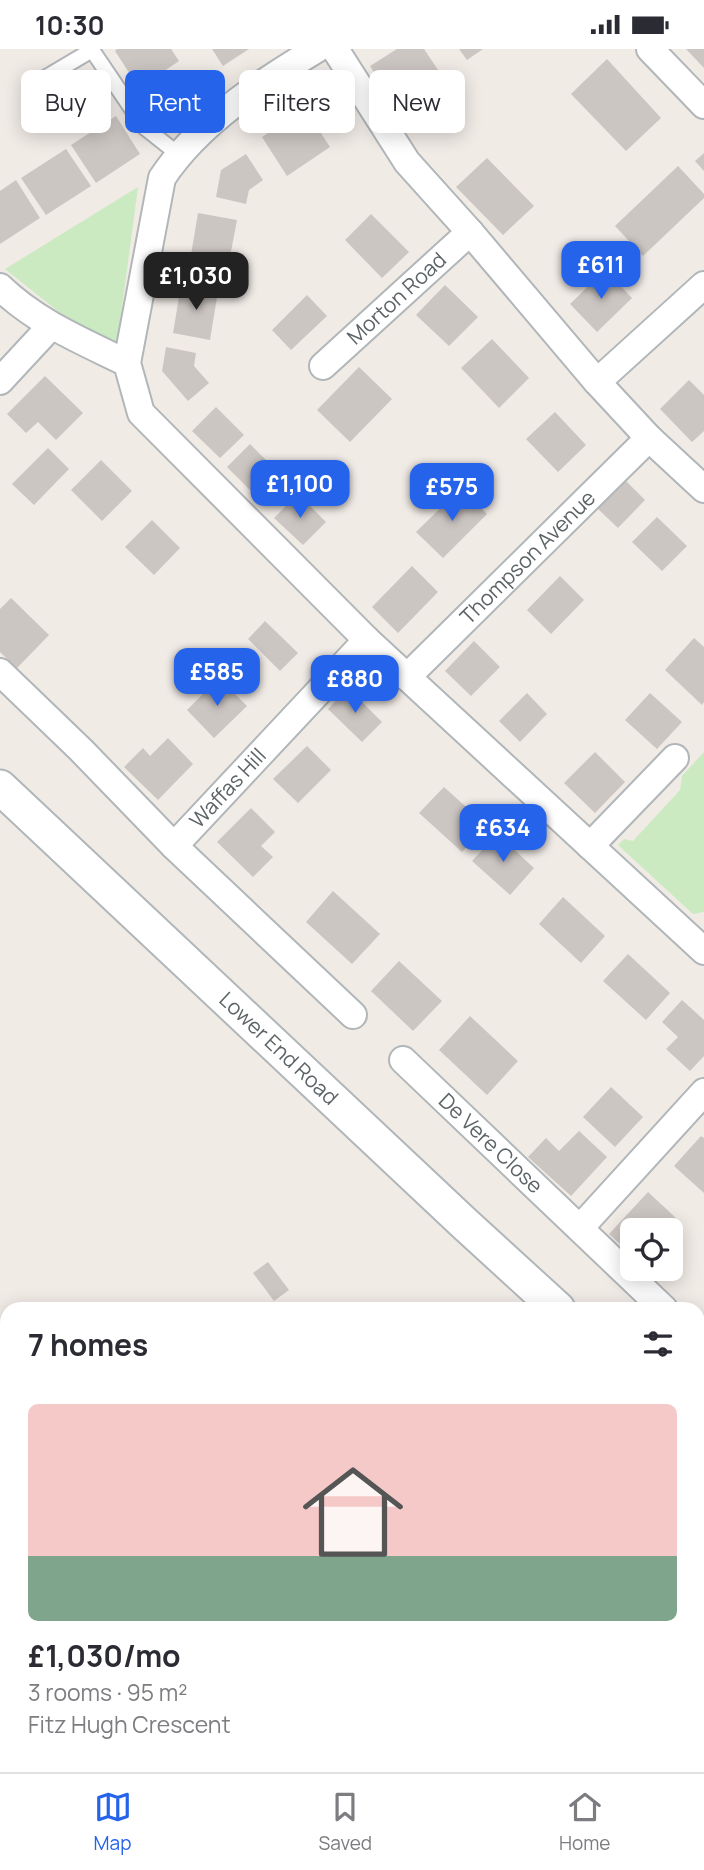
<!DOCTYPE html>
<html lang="en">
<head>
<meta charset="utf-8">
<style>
	:root { --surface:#fff; --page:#f2f2f3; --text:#2b2b33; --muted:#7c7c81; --line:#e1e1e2; --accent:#2563eb }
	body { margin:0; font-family:Manrope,sans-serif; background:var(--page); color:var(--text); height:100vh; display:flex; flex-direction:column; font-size:26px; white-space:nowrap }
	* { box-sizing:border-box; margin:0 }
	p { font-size:23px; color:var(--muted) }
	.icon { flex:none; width:38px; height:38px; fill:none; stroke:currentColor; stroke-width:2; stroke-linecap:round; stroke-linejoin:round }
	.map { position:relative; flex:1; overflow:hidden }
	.panel { position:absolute; left:0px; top:1253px; width:705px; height:471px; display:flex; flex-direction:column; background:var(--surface); border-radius:21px 21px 0 0; box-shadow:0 4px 18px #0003 }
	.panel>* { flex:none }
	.guide { position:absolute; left:21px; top:21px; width:663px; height:63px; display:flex; gap:14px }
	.tools { position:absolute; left:620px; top:1169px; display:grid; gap:14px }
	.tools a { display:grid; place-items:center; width:63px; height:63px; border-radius:10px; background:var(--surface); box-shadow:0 4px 18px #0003; font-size:35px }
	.price { position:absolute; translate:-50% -60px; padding:0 16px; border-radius:14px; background:var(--accent); color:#fff; font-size:23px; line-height:46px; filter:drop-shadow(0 2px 4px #0008) }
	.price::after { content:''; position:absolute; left:50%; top:42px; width:21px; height:16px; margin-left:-10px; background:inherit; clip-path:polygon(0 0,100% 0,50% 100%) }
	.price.on { background:#222; color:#fff }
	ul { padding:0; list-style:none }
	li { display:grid; align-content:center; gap:14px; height:371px; padding:0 28px }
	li+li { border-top:2px solid var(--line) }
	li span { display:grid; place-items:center; height:217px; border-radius:10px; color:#555 }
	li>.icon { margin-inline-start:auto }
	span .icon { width:126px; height:126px; fill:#fffc; stroke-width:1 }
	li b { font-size:30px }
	h2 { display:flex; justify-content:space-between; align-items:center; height:84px; padding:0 28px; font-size:30px }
	.chip { padding:0 24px; border-radius:10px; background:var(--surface); box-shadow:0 4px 18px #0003; font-size:24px; line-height:63px }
	.chip.on { background:var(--accent); color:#fff }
	.status { display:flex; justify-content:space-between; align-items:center; height:49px; padding:0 35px; background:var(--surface); direction:ltr }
	.status svg { height:19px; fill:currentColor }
	.tab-bar { display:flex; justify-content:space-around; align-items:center; height:98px; border-top:2px solid var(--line); background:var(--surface); font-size:19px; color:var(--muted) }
	.tab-bar a { display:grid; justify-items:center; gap:4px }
	.tab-bar .on { color:var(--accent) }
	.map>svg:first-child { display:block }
</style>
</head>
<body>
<div class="status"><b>10:30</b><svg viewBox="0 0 49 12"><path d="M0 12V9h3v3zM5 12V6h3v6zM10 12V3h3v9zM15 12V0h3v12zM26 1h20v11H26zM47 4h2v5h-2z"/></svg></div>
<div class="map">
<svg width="704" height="1723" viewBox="0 0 704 1723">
	<rect width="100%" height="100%" fill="#f1ebe6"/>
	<g fill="#cbeac1">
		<polygon points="138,138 117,296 59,263 5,220"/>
		<polygon points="704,703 704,863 693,865 618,796 624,790 633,792 680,741 682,727"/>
		<polygon points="111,1717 148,1717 153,1723 68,1723"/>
	</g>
	<polygon fill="#a7f0ff" points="7,1512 7,1627 0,1628 0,1524"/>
	<g fill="#ccc6c3">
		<polygon points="117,0 171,0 179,12 139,39 115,2"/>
		<polygon points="212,0 249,0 223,17"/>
		<polygon points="397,0 424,0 438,21 392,51 370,17"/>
		<polygon points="459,0 483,0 467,11"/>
		<polygon points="686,0 704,0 704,19"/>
		<polygon points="607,10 661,69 626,102 571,45"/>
		<polygon points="305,60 330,98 287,127 262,88"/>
		<polygon points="116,67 140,105 96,134 71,96"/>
		<polygon points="66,100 91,137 46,166 21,129"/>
		<polygon points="704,104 704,122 695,112"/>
		<polygon points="246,105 263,131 249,141 246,155 216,148 221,121"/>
		<polygon points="487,109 534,157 503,186 456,138"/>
		<polygon points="678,117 704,145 704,149 643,207 615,177"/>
		<polygon points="16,131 40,169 0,195 0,142"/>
		<polygon points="198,164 237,171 229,213 191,206"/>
		<polygon points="371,165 409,203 382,229 345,191"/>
		<polygon points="605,221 632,249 597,283 570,255"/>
		<polygon points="181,236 218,242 210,291 173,284"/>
		<polygon points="445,236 478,268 449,297 416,266"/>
		<polygon points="307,246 327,267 291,301 272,281"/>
		<polygon points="492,290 529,329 499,359 461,319"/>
		<polygon points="166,298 196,304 194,317 209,334 188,352 162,322"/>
		<polygon points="359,318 392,350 350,393 317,361"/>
		<polygon points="45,327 83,364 56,391 38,373 26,384 7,365"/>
		<polygon points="689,331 704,346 704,382 692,393 660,360"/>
		<polygon points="216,358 244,386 220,409 192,382"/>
		<polygon points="555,363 586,396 558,423 526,390"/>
		<polygon points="250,395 278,423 255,446 227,418"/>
		<polygon points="48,399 69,420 34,456 12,435"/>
		<polygon points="101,411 132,442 102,472 71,441"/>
		<polygon points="625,431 645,451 618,479 597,459"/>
		<polygon points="461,439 487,465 443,509 416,483"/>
		<polygon points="298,445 326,473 303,496 274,469"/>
		<polygon points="657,468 687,497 662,522 632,493"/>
		<polygon points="152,471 180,499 154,526 125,498"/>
		<polygon points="412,517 438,543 398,584 372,558"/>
		<polygon points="560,527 584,551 551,585 527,561"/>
		<polygon points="11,549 49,586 17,619 0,603 0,560"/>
		<polygon points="265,572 298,604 280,622 248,590"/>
		<polygon points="694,589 704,598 704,653 702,656 665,621"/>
		<polygon points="474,592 500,618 471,647 445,622"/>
		<polygon points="219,629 247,657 214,689 187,661"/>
		<polygon points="348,639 382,673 362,693 328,660"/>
		<polygon points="527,644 547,665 520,693 499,672"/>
		<polygon points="650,644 682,673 657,700 625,671"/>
		<polygon points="168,689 193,715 158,751 124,718 143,699 150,707"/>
		<polygon points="307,697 331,721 298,754 273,730"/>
		<polygon points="595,703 625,733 595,764 564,734"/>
		<polygon points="444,738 486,776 462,803 419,764"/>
		<polygon points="251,759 275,783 261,797 273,808 253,828 217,793"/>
		<polygon points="497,785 534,819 510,846 472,812"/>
		<polygon points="333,842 380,885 352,915 306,873"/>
		<polygon points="563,848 605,887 581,914 539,875"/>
		<polygon points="628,905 670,944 646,971 603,932"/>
		<polygon points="399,912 442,952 413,982 371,942"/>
		<polygon points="682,951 704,971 704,1007 690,1022 666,1000 678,988 662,973"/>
		<polygon points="470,967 518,1012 487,1046 439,1001"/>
		<polygon points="611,1038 643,1068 615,1098 583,1068"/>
		<polygon points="579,1082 607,1108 571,1147 528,1108 546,1089 559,1102"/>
		<polygon points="701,1087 704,1089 704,1144 674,1117"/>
		<polygon points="648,1143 676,1169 665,1181 632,1181 632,1206 609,1185"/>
		<polygon points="268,1213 289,1241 274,1252 253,1224"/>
	</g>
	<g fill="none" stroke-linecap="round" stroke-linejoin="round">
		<g stroke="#b1b6b9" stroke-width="18">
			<g id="service">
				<polyline points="33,36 92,1 144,78 178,105"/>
				<polyline points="698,1448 704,1444"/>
				<polyline points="0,1698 7,1697"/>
			</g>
		</g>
		<g stroke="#b1b6b9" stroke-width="30">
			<g id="minor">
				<path d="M317 0C261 34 199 73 162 129L127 314 141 364 367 591 704 902"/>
				<polyline points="335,0 407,113 470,183 597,333 649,389 704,440"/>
				<polyline points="650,0 704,56"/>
				<path d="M0 238C36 273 82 292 127 314"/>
				<path id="s1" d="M323 317 470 183"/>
				<polyline points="0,332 51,277"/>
				<polyline points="597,333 704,236"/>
				<polyline points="0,623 81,701 174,797 353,966"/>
				<path id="s2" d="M407 628 649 389"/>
				<path id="s3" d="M174 797 367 591"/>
				<polyline points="590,797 675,709"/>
				<path id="s4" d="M403 1011 664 1260"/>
				<polyline points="580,1179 704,1043"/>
				<polyline points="698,1293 704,1299"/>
			</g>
		</g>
		<g stroke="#b1b6b9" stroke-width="37">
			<g id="tertiary">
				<path id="s5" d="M0 738 465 1175 558 1260"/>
				<polyline points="698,1387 704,1392"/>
			</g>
		</g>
		<use href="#service" stroke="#fff" stroke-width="14"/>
		<use href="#minor" stroke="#fff" stroke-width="26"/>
		<use href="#tertiary" stroke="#fff" stroke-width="33"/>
	</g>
	<g text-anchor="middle" stroke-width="5" stroke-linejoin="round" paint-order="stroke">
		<g font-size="21" fill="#5d6467" stroke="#fff">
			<text dy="7" stroke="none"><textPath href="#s1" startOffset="100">Morton Road</textPath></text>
			<text dy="7" stroke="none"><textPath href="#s2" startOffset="170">Thompson Avenue</textPath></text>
			<text dy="7" stroke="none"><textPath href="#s3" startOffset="79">Waffas Hill</textPath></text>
			<text dy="7" stroke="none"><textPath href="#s5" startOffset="382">Lower End Road</textPath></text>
			<text dy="7" stroke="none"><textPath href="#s4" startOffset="121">De Vere Close</textPath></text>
		</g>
	</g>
</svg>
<div class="tools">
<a><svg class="icon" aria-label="locate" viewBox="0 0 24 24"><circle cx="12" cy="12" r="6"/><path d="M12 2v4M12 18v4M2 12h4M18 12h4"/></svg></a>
</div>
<b class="price" style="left:601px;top:252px">£611</b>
<b class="price on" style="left:196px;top:263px">£1,030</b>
<b class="price" style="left:300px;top:471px">£1,100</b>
<b class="price" style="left:452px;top:474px">£575</b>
<b class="price" style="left:217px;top:659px">£585</b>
<b class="price" style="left:355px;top:666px">£880</b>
<b class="price" style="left:503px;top:815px">£634</b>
<div class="guide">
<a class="chip">Buy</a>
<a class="chip on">Rent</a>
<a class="chip">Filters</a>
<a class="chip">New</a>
</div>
<section class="panel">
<h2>7 homes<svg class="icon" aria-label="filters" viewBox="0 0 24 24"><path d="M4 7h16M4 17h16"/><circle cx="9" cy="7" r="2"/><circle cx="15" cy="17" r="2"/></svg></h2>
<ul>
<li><span style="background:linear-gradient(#f6c9c9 70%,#7fa58c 0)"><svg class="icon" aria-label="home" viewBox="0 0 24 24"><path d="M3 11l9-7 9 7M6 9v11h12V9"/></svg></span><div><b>£1,030/mo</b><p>3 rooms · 95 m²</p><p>Fitz Hugh Crescent</p></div></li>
</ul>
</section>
</div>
<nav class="tab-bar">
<a class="on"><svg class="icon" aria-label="map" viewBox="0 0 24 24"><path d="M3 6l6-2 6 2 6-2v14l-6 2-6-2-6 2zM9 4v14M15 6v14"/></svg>Map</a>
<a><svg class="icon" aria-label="saved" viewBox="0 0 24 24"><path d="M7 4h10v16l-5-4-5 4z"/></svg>Saved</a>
<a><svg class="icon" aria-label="home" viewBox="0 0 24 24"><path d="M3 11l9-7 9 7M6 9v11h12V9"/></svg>Home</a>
</nav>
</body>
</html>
